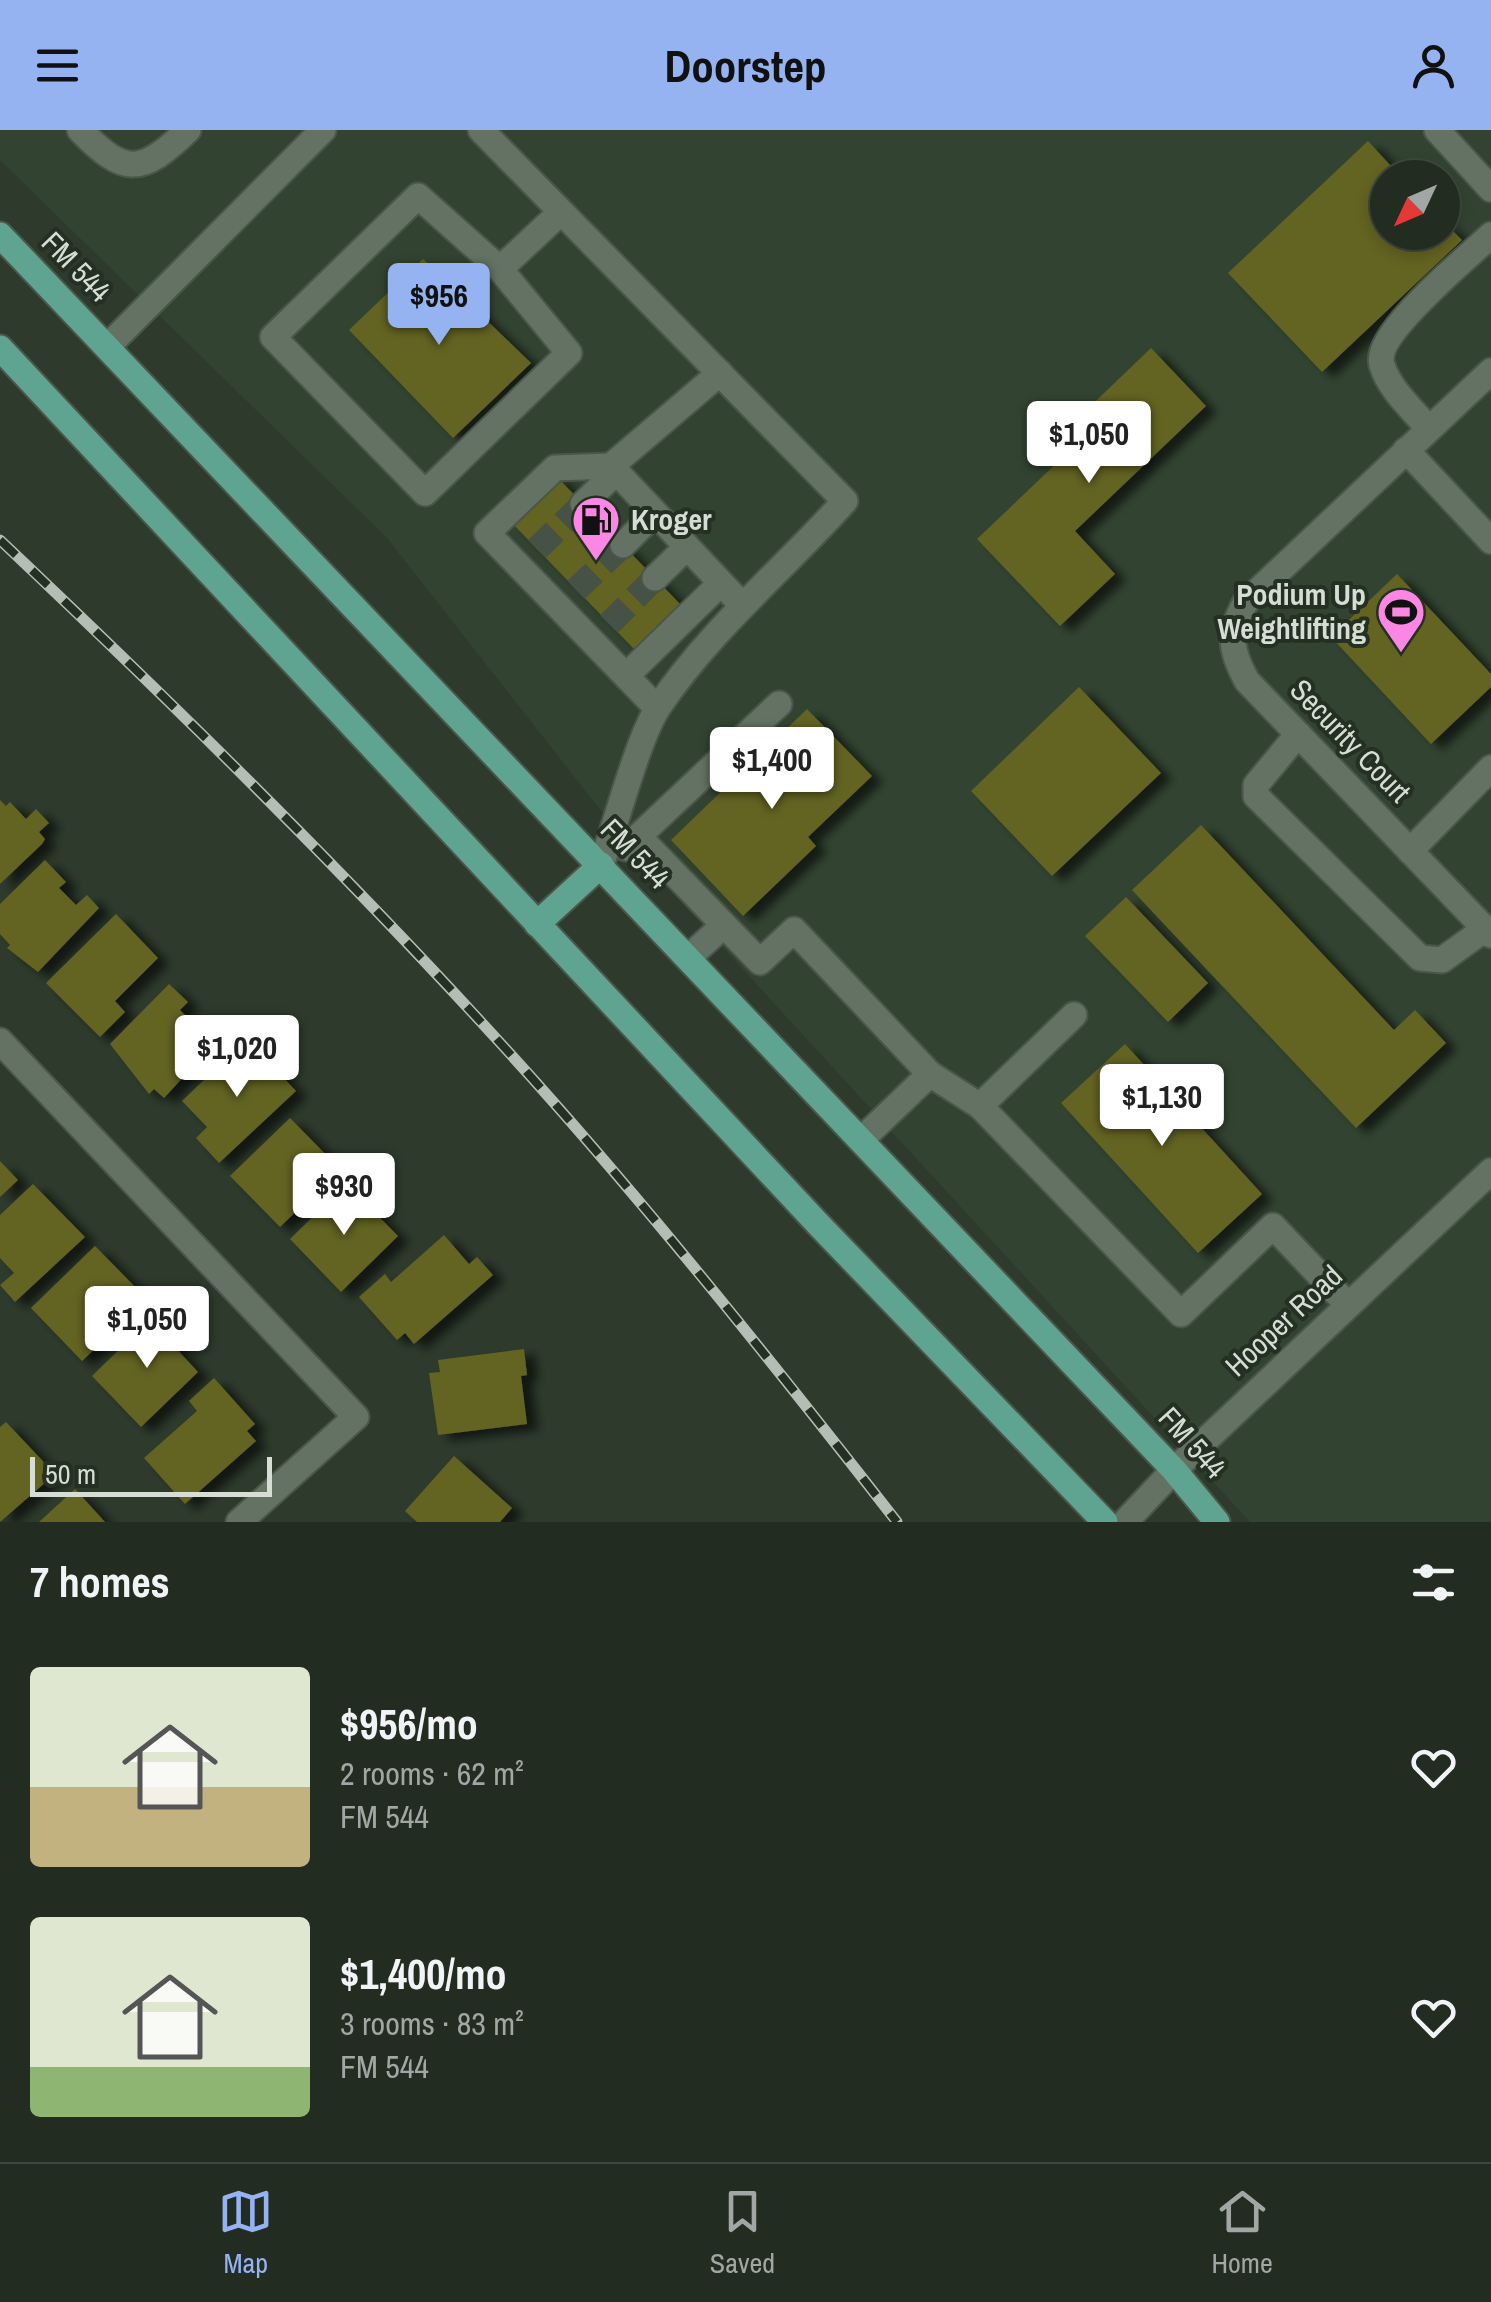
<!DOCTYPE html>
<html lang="en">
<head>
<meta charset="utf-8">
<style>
	:root { --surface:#222c21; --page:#2a342a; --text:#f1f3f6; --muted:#a2a7a5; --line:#3f483f; --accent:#95b2f1 }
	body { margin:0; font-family:"Archivo Narrow",sans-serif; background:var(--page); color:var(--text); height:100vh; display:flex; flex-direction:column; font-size:38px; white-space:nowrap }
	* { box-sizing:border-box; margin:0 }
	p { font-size:32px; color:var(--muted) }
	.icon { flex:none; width:55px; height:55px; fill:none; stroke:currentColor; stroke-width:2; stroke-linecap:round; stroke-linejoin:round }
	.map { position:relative; height:1392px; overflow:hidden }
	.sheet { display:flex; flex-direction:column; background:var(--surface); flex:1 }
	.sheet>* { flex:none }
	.needle { width:65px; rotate:226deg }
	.buttons { position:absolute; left:1370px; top:30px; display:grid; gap:20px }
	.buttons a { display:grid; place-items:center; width:90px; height:90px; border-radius:50%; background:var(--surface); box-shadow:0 5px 15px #0003,0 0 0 2px var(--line); font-size:50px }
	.scale { position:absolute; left:30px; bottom:25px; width:242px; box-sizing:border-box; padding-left:10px; border:5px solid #d5ddd4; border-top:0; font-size:28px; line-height:35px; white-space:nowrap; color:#d5ddd4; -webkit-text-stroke:8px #233022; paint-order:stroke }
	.price { position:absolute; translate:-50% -85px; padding:0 22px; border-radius:10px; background:#fff; color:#222; font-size:32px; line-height:65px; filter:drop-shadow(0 2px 5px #0008) }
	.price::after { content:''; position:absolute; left:50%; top:60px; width:30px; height:22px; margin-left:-15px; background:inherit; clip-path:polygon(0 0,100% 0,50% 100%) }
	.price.selected { background:var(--accent); color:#111 }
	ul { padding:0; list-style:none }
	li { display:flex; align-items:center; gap:30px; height:250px; padding:0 30px }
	li span { display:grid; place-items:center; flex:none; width:280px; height:200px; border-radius:10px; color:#555 }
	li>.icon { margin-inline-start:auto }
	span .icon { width:120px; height:120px; fill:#fffc; stroke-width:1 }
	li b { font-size:42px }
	h2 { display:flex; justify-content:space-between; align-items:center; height:120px; padding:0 30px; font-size:42px }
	header { display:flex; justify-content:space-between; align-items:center; height:130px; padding:0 30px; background:var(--accent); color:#111; font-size:45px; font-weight:700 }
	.menu { display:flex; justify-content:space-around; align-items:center; height:140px; border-top:2px solid var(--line); background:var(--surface); font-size:28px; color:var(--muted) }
	.menu a { display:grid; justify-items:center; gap:5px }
	.menu .selected { color:var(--accent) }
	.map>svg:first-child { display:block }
</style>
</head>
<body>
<header><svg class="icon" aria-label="menu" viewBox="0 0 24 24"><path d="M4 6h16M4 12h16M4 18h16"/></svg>Doorstep<svg class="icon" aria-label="person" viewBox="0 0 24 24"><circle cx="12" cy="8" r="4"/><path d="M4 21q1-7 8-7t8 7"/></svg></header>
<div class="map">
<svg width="1491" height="1392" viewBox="0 0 1491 1392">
	<defs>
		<filter id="shadow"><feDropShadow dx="11" dy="6" stdDeviation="5" flood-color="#0009"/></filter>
	</defs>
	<rect width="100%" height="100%" fill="#2d3a2c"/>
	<path fill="#324431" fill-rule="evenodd" d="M0 0H1491V1392H1250L624 710 387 408 0 30ZM1388 48H1442V102H1388Z"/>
	<g fill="#636322" filter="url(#shadow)">
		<polygon points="1368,11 1402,48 1388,48 1388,102 1442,102 1442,90 1462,110 1322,242 1228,143"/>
		<polygon points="423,129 531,233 453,308 349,200"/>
		<polygon points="1151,218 1206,276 1075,401 1115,444 1060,496 977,409 1063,327 1051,314"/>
		<polygon points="555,345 683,477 637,522 509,390"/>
		<polygon points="1397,444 1491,544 1491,557 1431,614 1331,507"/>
		<polygon points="1079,557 1161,643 1052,746 971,661"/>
		<polygon points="807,579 872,646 808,707 816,716 743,786 671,710"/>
		<polygon points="0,670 6,676 10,672 26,689 36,679 49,693 39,702 45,709 42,714 0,754"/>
		<polygon points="1201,695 1394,900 1415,880 1446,913 1356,998 1132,760"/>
		<polygon points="45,730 66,752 59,758 76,775 87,765 99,778 38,842 7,818 10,815 0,804 0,774"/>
		<polygon points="1126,767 1208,853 1168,892 1085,806"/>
		<polygon points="116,784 158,828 115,871 125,882 100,907 46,853"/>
		<polygon points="169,854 188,872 180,880 201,901 211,890 224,903 164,968 154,959 149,964 110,914"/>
		<polygon points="247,909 296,961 219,1033 196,1008 207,997 182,971"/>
		<polygon points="1125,914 1262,1064 1198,1123 1061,973"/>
		<polygon points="290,988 340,1039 280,1097 230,1046"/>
		<polygon points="0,1031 18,1050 0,1067"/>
		<polygon points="33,1054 85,1107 15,1172 0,1155 14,1143 0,1128 0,1085"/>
		<polygon points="347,1054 398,1106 341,1162 290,1109"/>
		<polygon points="444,1105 469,1134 477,1127 493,1145 414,1214 405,1203 397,1210 359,1167 385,1144 391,1152"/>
		<polygon points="95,1116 147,1169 82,1231 31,1178"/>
		<polygon points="158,1182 182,1207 173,1215 198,1242 141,1297 92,1246"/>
		<polygon points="524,1219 527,1245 521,1246 527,1294 438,1305 429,1243 440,1242 438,1230"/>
		<polygon points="214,1248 255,1294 247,1301 256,1311 185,1374 144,1328 197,1281 189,1271"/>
		<polygon points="6,1292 55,1344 0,1392 0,1297"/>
		<polygon points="454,1326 512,1378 500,1392 417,1392 405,1381"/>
		<polygon points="75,1359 105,1392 39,1392"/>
	</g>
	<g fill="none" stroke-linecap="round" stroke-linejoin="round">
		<g stroke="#465245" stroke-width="25" stroke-dasharray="25 12" stroke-linecap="butt">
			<polyline points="537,419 583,374"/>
			<polyline points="576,460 623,415"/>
			<polyline points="609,494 655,448"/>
		</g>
		<g stroke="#4b564a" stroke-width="29">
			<g id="minor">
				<path d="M80 0C125 46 141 45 188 0"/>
				<path d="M481 0 845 371C784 439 711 499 659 576 638 607 616 695 601 735"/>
				<polyline points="1437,0 1491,59"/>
				<polyline points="500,139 418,66 273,207 425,363 569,223 500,139 561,82"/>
				<polyline points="107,217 323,0"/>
				<path d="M1491 241 1245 473C1228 504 1230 520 1247 551L1491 805"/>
				<polyline points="720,243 611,336 742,475"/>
				<path d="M1429 299C1413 280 1389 259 1382 235 1372 205 1468 127 1491 105"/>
				<polyline points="1406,320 1491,411"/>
				<polyline points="611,336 555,338 487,403 657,578"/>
				<polyline points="583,374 616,342"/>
				<polyline points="623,415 655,383"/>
				<polyline points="655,448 687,417"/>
				<polyline points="626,546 721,453"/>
				<polyline points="1298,604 1256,655 1256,666 1420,828 1442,830 1485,799"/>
				<polyline points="640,708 760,832 794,800 930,944 980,976 1181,1184 1273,1096 1348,1175"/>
				<polyline points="626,718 779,574"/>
				<polyline points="1410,721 1491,638"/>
				<polyline points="689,827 724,795"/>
				<polyline points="0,911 356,1287 239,1392"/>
				<polyline points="980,976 1074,885"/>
				<polyline points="861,1010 930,944"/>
				<polyline points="1125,1392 1174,1340 1491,1041"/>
			</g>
		</g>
		<g stroke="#4b564a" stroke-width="29">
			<g id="major">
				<polyline points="0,105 1174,1340 1217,1392"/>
				<polyline points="0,218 819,1095 1105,1392"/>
				<polyline points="537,794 601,735"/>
			</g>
		</g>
		<use href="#minor" stroke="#637262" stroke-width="25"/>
		<use href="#major" stroke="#5fa490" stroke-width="25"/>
		<g stroke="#b5beb4" stroke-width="11">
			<path id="rail" d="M0 410C183 583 364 761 532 948 660 1091 779 1241 897 1392"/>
		</g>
		<use href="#rail" stroke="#233022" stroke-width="8" stroke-dasharray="22" stroke-linecap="butt"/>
	</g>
	<defs>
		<g id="fuel-pin" transform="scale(2.5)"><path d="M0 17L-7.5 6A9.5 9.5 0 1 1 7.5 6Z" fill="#fc86e3" stroke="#233022"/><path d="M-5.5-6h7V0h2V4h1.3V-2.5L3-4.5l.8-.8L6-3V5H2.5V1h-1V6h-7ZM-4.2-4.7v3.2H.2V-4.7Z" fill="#111"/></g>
		<g id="stadium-pin" transform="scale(2.5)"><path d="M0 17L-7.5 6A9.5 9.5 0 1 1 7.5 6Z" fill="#fc86e3" stroke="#233022"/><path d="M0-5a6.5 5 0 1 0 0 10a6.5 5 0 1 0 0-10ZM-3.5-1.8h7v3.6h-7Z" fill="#111"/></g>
	</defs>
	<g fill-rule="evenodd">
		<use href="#fuel-pin" x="596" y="390"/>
		<use href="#stadium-pin" x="1401" y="482"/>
	</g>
	<g text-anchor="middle" stroke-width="8" stroke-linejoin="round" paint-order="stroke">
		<g font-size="30" fill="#d5ddd4" stroke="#233022">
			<text transform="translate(76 137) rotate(46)" y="10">FM 544</text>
			<text transform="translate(1350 611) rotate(46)" y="10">Security Court</text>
			<text transform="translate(635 724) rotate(46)" y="10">FM 544</text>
			<text transform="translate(1284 1191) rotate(-43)" y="10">Hooper Road</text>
			<text transform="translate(1192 1313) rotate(48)" y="10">FM 544</text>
		</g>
		<g font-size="30" font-weight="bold" fill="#d5ddd4" stroke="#233022" text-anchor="start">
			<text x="631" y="400">Kroger</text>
			<text x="1366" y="475" text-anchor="end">Podium Up<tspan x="1366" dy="34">Weightlifting</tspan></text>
		</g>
	</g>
</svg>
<div class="buttons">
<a><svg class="needle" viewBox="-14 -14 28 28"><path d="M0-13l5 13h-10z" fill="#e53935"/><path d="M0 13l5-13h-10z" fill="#a2a7a5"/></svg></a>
</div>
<div class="scale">50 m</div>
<b class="price selected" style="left:439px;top:218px">$956</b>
<b class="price" style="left:1089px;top:356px">$1,050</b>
<b class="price" style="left:772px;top:682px">$1,400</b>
<b class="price" style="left:237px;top:970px">$1,020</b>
<b class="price" style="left:1162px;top:1019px">$1,130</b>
<b class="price" style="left:344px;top:1108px">$930</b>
<b class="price" style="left:147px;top:1241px">$1,050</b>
</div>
<section class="sheet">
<h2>7 homes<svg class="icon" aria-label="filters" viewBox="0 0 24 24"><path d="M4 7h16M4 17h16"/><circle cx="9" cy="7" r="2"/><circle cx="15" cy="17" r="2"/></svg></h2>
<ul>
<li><span style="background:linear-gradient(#dfe7d0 60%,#c2b280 0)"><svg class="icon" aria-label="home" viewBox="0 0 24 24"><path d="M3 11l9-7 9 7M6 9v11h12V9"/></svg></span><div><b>$956/mo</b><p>2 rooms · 62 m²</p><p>FM 544</p></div><svg class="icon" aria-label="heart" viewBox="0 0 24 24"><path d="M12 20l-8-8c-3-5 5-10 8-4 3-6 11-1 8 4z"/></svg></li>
<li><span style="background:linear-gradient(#dfe7d0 75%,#8fb573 0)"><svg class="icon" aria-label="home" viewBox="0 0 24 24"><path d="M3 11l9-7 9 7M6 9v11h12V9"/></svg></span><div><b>$1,400/mo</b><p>3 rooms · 83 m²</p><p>FM 544</p></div><svg class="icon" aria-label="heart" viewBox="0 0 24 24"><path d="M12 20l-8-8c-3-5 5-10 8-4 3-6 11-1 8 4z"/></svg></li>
</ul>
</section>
<nav class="menu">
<a class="selected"><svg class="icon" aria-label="map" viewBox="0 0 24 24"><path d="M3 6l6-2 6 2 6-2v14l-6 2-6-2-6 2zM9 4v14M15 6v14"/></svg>Map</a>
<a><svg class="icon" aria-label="saved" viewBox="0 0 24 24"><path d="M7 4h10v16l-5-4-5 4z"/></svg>Saved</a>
<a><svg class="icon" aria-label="home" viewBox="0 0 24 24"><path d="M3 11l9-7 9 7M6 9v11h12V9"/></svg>Home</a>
</nav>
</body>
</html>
